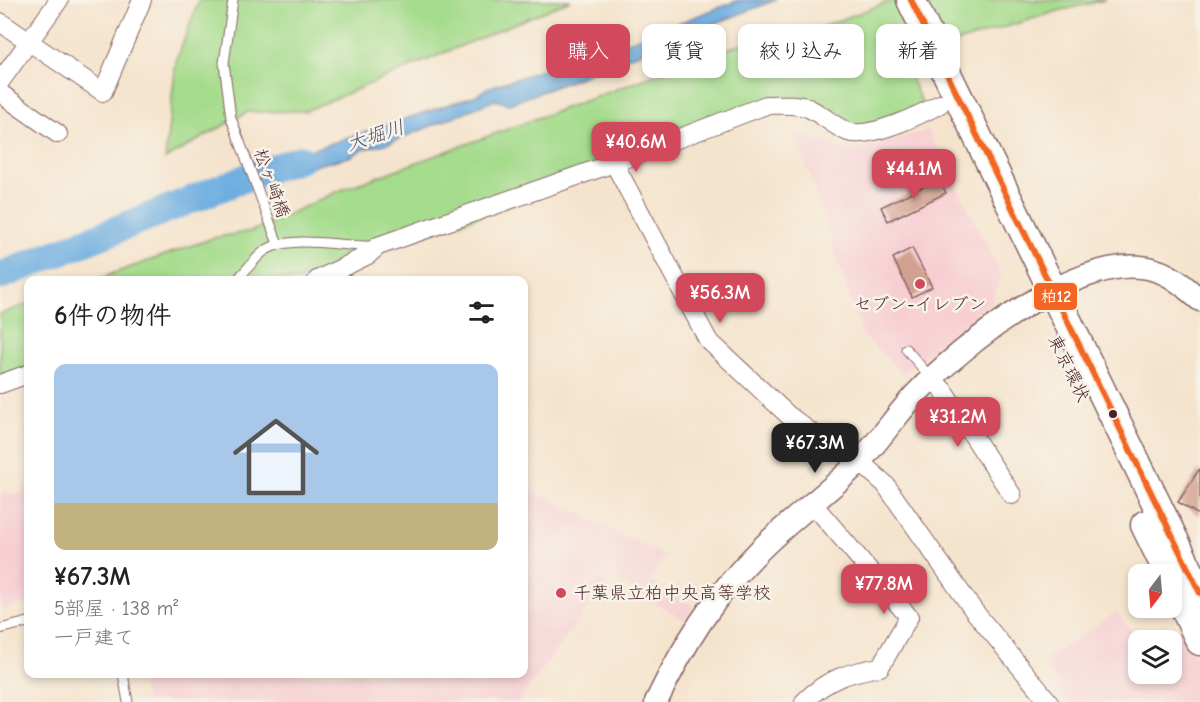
<!DOCTYPE html>
<html lang="ja">
<head>
<meta charset="utf-8">
<style>
	:root { --surface:#fff; --page:#f6f6f6; --text:#222; --muted:#767676; --line:#e0e0e0; --accent:#d1495b }
	body { margin:0; font-family:"Comic Neue","Klee One",sans-serif; background:var(--page); color:var(--text); height:100vh; display:flex; flex-direction:column; font-size:22px; white-space:nowrap }
	* { box-sizing:border-box; margin:0 }
	p { font-size:20px; color:var(--muted) }
	.icon { flex:none; width:33px; height:33px; fill:none; stroke:currentColor; stroke-width:2; stroke-linecap:round; stroke-linejoin:round }
	.map { position:relative; flex:1; overflow:hidden }
	.drawer { position:absolute; left:24px; top:276px; width:504px; height:402px; display:flex; flex-direction:column; background:var(--surface); border-radius:12px; box-shadow:0 3px 9px #0003 }
	.drawer>* { flex:none }
	.top-card { position:absolute; left:546px; top:24px; width:564px; height:54px; display:flex; gap:12px }
	.needle { width:39px; rotate:196deg }
	.controls { position:absolute; left:1128px; top:564px; display:grid; gap:12px }
	.controls a { display:grid; place-items:center; width:54px; height:54px; border-radius:12px; background:var(--surface); box-shadow:0 3px 9px #0003; font-size:30px }
	.price { position:absolute; translate:-50% -51px; padding:0 14px; border-radius:12px; background:var(--accent); color:#fff; font-size:20px; line-height:39px; filter:drop-shadow(0 2px 3px #0008) }
	.price::after { content:''; position:absolute; left:50%; top:36px; width:18px; height:14px; margin-left:-9px; background:inherit; clip-path:polygon(0 0,100% 0,50% 100%) }
	.price.current { background:#222; color:#fff }
	ul { padding:0; list-style:none }
	li { display:grid; align-content:center; gap:12px; height:318px; padding:0 30px }
	li+li { border-top:2px solid var(--line) }
	li span { display:grid; place-items:center; height:186px; border-radius:12px; color:#555 }
	li>.icon { margin-inline-start:auto }
	span .icon { width:108px; height:108px; fill:#fffc; stroke-width:1 }
	li b { font-size:26px }
	h2 { display:flex; justify-content:space-between; align-items:center; height:72px; padding:0 30px; font-size:26px }
	.pill { padding:0 21px; border-radius:12px; background:var(--surface); box-shadow:0 3px 9px #0003; font-size:21px; line-height:54px }
	.pill.current { background:var(--accent); color:#fff }
	.map>svg:first-child { display:block }
</style>
</head>
<body>
<div class="map">
<svg width="1200" height="702" viewBox="0 0 1200 702">
	<rect width="100%" height="100%" fill="#f7f3e8"/>
	<filter id="ink" filterUnits="userSpaceOnUse"><feTurbulence type="fractalNoise" baseFrequency=".0167" numOctaves="2"/><feDisplacementMap in="SourceGraphic" scale="12" xChannelSelector="R" yChannelSelector="G"/><feConvolveMatrix kernelMatrix="1 2 1 2 8 2 1 2 1" color-interpolation-filters="sRGB"/></filter>
	<filter id="wash" filterUnits="userSpaceOnUse"><feTurbulence type="fractalNoise" baseFrequency=".008" numOctaves="4" result="noise"/><feDisplacementMap in="SourceGraphic" scale="24" xChannelSelector="R" yChannelSelector="G"/><feGaussianBlur stdDeviation="1.35" result="paint"/><feColorMatrix in="noise" values="0 0 0 0 0 0 0 0 0 0 0 0 0 0 0 0 0 1.4 0 .05"/><feComposite in="paint" operator="in"/></filter>
	<g filter="url(#wash)">
		<rect width="100%" height="100%" fill="#f5e4cd"/>
		<g fill="#f7cfd3">
			<polygon points="928,130 1001,274 992,301 902,374 862,334 796,132 853,152"/>
			<polygon points="524,486 664,556 650,581 694,606 684,620 610,577 518,702 146,702 139,674 524,674"/>
			<polygon points="28,487 28,603 0,610 0,492 17,495"/>
			<polygon points="1116,612 1140,640 1138,674 1172,674 1172,640 1162,640 1182,630 1200,667 1200,702 1065,702 1045,660"/>
		</g>
		<g fill="#a5db8c" stroke="#787d5c" stroke-width="1.5">
			<polygon points="199,0 571,0 305,111 247,112 165,159 176,62"/>
			<polygon points="894,0 1105,0 1058,11 902,59 923,105 867,128 845,125 801,101 299,280 95,280 213,238 252,231 341,190 754,39 813,30"/>
			<polygon points="28,304 28,368 0,379 0,314"/>
		</g>
		<polygon fill="#6dade0" stroke="#5c6686" stroke-width="1.5" points="739,0 776,0 631,56 612,60 586,75 509,104 495,100 389,143 364,149 349,157 268,177 263,166 477,95 487,88 623,44"/>
		<g fill="none" stroke-linecap="round" stroke-linejoin="round">
			<polyline stroke="#6dade0" stroke-width="28" points="0,276 263,171 301,159"/>
		</g>
		<g id="blocks">
			<g fill="#d1a18f">
				<polygon points="939,179 946,193 888,221 881,207"/>
				<polygon points="912,248 932,287 912,297 893,258"/>
				<polygon points="1200,468 1200,516 1178,502"/>
			</g>
		</g>
	</g>
	<g filter="url(#ink)">
		<use href="#blocks" fill-opacity="0" stroke="#866464" stroke-width="1.5"/>
		<g fill="none" stroke-linecap="round" stroke-linejoin="round">
			<g stroke="#866464" stroke-width="11">
				<g id="service">
					<polyline points="233,0 224,63 231,118 278,244"/>
					<path d="M237 280C245 271 253 261 262 253 286 232 345 248 376 246"/>
					<polyline points="906,349 931,378"/>
					<polyline points="0,629 28,622"/>
					<polyline points="123,674 128,702"/>
				</g>
			</g>
			<g stroke="#866464" stroke-width="20">
				<g id="minor">
					<polyline points="0,22 103,92 142,0"/>
					<polyline points="0,82 59,0"/>
					<polyline points="0,93 58,134"/>
					<polyline points="614,163 708,340 788,415 817,437 859,461 885,484 974,611 1049,702"/>
					<path d="M317 280 368 255 378 246 614 163 766 105C780 105 795 103 808 108 822 114 833 126 848 132 870 139 920 115 940 104"/>
					<polyline points="932,379 943,390 1012,495"/>
					<polyline points="0,384 28,374"/>
					<path d="M804 702C826 679 850 672 880 667L909 617 813 504"/>
				</g>
			</g>
			<g stroke="#866464" stroke-width="25">
				<path id="tertiary" d="M656 702C683 646 713 597 757 553 789 520 827 494 859 462 879 441 895 417 914 396 959 347 1085 247 1155 270 1173 275 1186 288 1200 300"/>
			</g>
			<g stroke="#866464" stroke-width="31">
				<g id="trunk">
					<polyline points="911,0 1200,593"/>
					<polyline points="1145,525 1169,574"/>
					<polyline points="1172,581 1200,641"/>
				</g>
			</g>
			<use href="#service" stroke="#fff" stroke-width="9"/>
			<use href="#minor" stroke="#fff" stroke-width="18"/>
			<use href="#tertiary" stroke="#fff" stroke-width="22"/>
			<use href="#trunk" stroke="#fff" stroke-width="28"/>
			<g stroke="#f7f3e8" stroke-width="10">
				<polyline id="bus-1" points="911,0 1200,593"/>
			</g>
			<use href="#bus-1" stroke="#f26522" stroke-width="6"/>
		</g>
	</g>
	<g fill="#d1495b" stroke="#f7f3e8" stroke-width="2">
		<circle cx="920" cy="284" r="6"/>
		<circle cx="561" cy="593" r="6"/>
	</g>
	<circle fill="#4a1f2b" stroke="#f7f3e8" stroke-width="2" cx="1113" cy="414" r="5"/>
	<g text-anchor="middle" stroke-width="5" stroke-linejoin="round" paint-order="stroke">
		<g font-size="18" fill="#4a1f2b" stroke="#f7f3e8">
			<text transform="translate(272 183) rotate(70)" y="6">松ヶ崎橋</text>
			<text transform="translate(1069 368) rotate(64)" y="6">東京環状</text>
		</g>
		<g font-size="18" fill="#4a1f2b" stroke="#f7f3e8">
			<text x="920" y="310">セブン-イレブン</text>
			<text x="573" y="599" text-anchor="start">千葉県立柏中央高等学校</text>
		</g>
		<g font-size="20" font-style="italic" fill="#56516a" stroke="#f7f3e8">
			<text transform="translate(375 135) rotate(-18)" y="7">大堀川</text>
		</g>
	</g>
	<rect stroke="#f7f3e8" stroke-width="2" x="1033" y="282" width="45" height="29" rx="6" fill="#f26522"/>
	<g font-size="16" text-anchor="middle" font-weight="bold" fill="#fff">
		<text x="1056" y="302">柏12</text>
	</g>
</svg>
<div class="controls">
<a><svg class="needle" viewBox="-14 -14 28 28"><path d="M0-13l5 13h-10z" fill="#e53935"/><path d="M0 13l5-13h-10z" fill="#767676"/></svg></a>
<a><svg class="icon" aria-label="layers" viewBox="0 0 24 24"><path d="M12 4l9 5-9 5-9-5zM3 14l9 5 9-5"/></svg></a>
</div>
<b class="price" style="left:636px;top:173px">¥40.6M</b>
<b class="price" style="left:914px;top:200px">¥44.1M</b>
<b class="price" style="left:720px;top:324px">¥56.3M</b>
<b class="price" style="left:958px;top:448px">¥31.2M</b>
<b class="price current" style="left:815px;top:474px">¥67.3M</b>
<b class="price" style="left:884px;top:615px">¥77.8M</b>
<div class="top-card">
<a class="pill current">購入</a>
<a class="pill">賃貸</a>
<a class="pill">絞り込み</a>
<a class="pill">新着</a>
</div>
<section class="drawer">
<h2>6件の物件<svg class="icon" aria-label="filters" viewBox="0 0 24 24"><path d="M4 7h16M4 17h16"/><circle cx="9" cy="7" r="2"/><circle cx="15" cy="17" r="2"/></svg></h2>
<ul>
<li><span style="background:linear-gradient(#a9c7e8 75%,#c2b280 0)"><svg class="icon" aria-label="home" viewBox="0 0 24 24"><path d="M3 11l9-7 9 7M6 9v11h12V9"/></svg></span><div><b>¥67.3M</b><p>5部屋 · 138 m²</p><p>一戸建て</p></div></li>
</ul>
</section>
</div>
</body>
</html>
